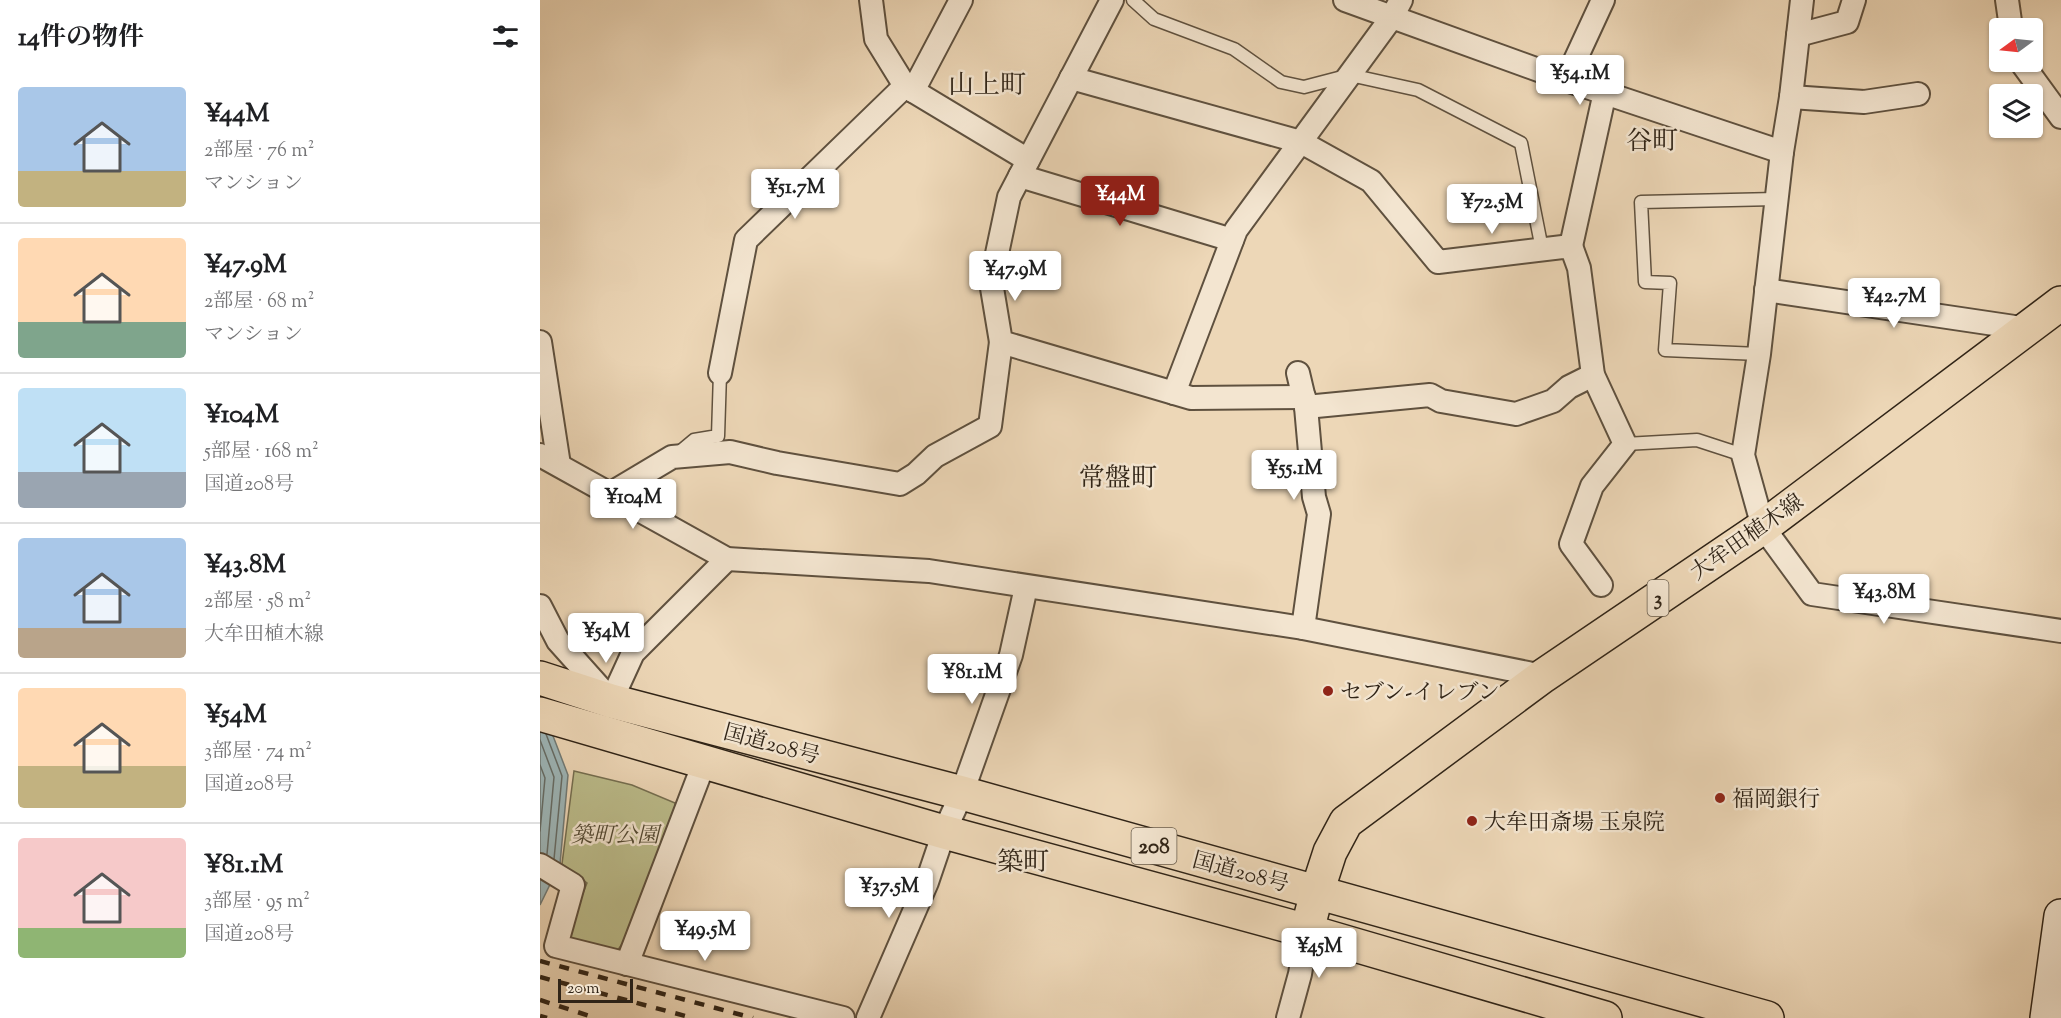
<!DOCTYPE html>
<html lang="ja">
<head>
<meta charset="utf-8">
<style>
	:root { --surface:#fff; --page:#f6f6f6; --text:#202124; --muted:#757577; --line:#e0e0e0; --accent:#8f2418 }
	body { margin:0; font-family:"Sorts Mill Goudy","Noto Serif JP",serif; background:var(--page); color:var(--text); height:100vh; display:flex; flex-direction:column; font-size:22px; white-space:nowrap }
	* { box-sizing:border-box; margin:0 }
	p { font-size:20px; color:var(--muted) }
	.icon { flex:none; width:33px; height:33px; fill:none; stroke:currentColor; stroke-width:2; stroke-linecap:round; stroke-linejoin:round }
	.map { position:relative; flex:1; overflow:hidden }
	.drawer { display:flex; flex-direction:column; background:var(--surface); width:540px }
	.drawer>* { flex:none }
	.needle { width:39px; rotate:255deg }
	.tools { position:absolute; left:1449px; top:18px; display:grid; gap:12px }
	.tools a { display:grid; place-items:center; width:54px; height:54px; border-radius:6px; background:var(--surface); box-shadow:0 2px 4px #0004; font-size:30px }
	.scale { position:absolute; left:18px; bottom:15px; width:75px; box-sizing:border-box; padding-left:6px; border:3px solid #302417; border-top:0; font-size:16px; line-height:21px; white-space:nowrap; color:#302417; -webkit-text-stroke:4px #f3e5d0; paint-order:stroke }
	.price { position:absolute; translate:-50% -51px; padding:0 14px; border-radius:6px; background:#fff; color:#222; font-size:20px; line-height:39px; filter:drop-shadow(0 2px 3px #0008) }
	.price::after { content:''; position:absolute; left:50%; top:36px; width:18px; height:14px; margin-left:-9px; background:inherit; clip-path:polygon(0 0,100% 0,50% 100%) }
	.price.on { background:var(--accent); color:#fff }
	ul { padding:0; list-style:none }
	li { display:flex; align-items:center; gap:18px; height:150px; padding:0 18px }
	li+li { border-top:2px solid var(--line) }
	li span { display:grid; place-items:center; flex:none; width:168px; height:120px; border-radius:6px; color:#555 }
	li>.icon { margin-inline-start:auto }
	span .icon { width:72px; height:72px; fill:#fffc; stroke-width:1 }
	li b { font-size:26px }
	h2 { display:flex; justify-content:space-between; align-items:center; height:72px; padding:0 18px; font-size:26px }
	main { display:flex; flex:1; min-height:0 }
	.map>svg:first-child { display:block }
</style>
</head>
<body>
<main>
<section class="drawer">
<h2>14件の物件<svg class="icon" aria-label="filters" viewBox="0 0 24 24"><path d="M4 7h16M4 17h16"/><circle cx="9" cy="7" r="2"/><circle cx="15" cy="17" r="2"/></svg></h2>
<ul>
<li><span style="background:linear-gradient(#a9c7e8 70%,#c2b280 0)"><svg class="icon" aria-label="home" viewBox="0 0 24 24"><path d="M3 11l9-7 9 7M6 9v11h12V9"/></svg></span><div><b>¥44M</b><p>2部屋 · 76 m²</p><p>マンション</p></div></li>
<li><span style="background:linear-gradient(#ffd9b3 70%,#7fa58c 0)"><svg class="icon" aria-label="home" viewBox="0 0 24 24"><path d="M3 11l9-7 9 7M6 9v11h12V9"/></svg></span><div><b>¥47.9M</b><p>2部屋 · 68 m²</p><p>マンション</p></div></li>
<li><span style="background:linear-gradient(#bfe0f5 70%,#9aa5b1 0)"><svg class="icon" aria-label="home" viewBox="0 0 24 24"><path d="M3 11l9-7 9 7M6 9v11h12V9"/></svg></span><div><b>¥104M</b><p>5部屋 · 168 m²</p><p>国道208号</p></div></li>
<li><span style="background:linear-gradient(#a9c7e8 75%,#b9a48a 0)"><svg class="icon" aria-label="home" viewBox="0 0 24 24"><path d="M3 11l9-7 9 7M6 9v11h12V9"/></svg></span><div><b>¥43.8M</b><p>2部屋 · 58 m²</p><p>大牟田植木線</p></div></li>
<li><span style="background:linear-gradient(#ffd9b3 65%,#c2b280 0)"><svg class="icon" aria-label="home" viewBox="0 0 24 24"><path d="M3 11l9-7 9 7M6 9v11h12V9"/></svg></span><div><b>¥54M</b><p>3部屋 · 74 m²</p><p>国道208号</p></div></li>
<li><span style="background:linear-gradient(#f6c9c9 75%,#8fb573 0)"><svg class="icon" aria-label="home" viewBox="0 0 24 24"><path d="M3 11l9-7 9 7M6 9v11h12V9"/></svg></span><div><b>¥81.1M</b><p>3部屋 · 95 m²</p><p>国道208号</p></div></li>
</ul>
</section>
<div class="map">
<svg width="1521" height="1018" viewBox="0 0 1521 1018">
	<rect width="100%" height="100%" fill="#edd7b7"/>
	<filter id="stains"><feTurbulence type="fractalNoise" baseFrequency=".00333" numOctaves="4"/><feColorMatrix values="0 0 0 0 .2 0 0 0 0 .09 0 0 0 0 .02 0 0 0 .5 -.17"/></filter>
	<radialGradient id="worn" r=".72"><stop offset=".6" stop-color="#630" stop-opacity="0"/><stop offset="1" stop-color="#630" stop-opacity=".3"/></radialGradient>
	<polygon fill="#bcbd8c" stroke="#767052" stroke-width="1.5" points="34,771 92,785 135,803 134,818 85,940 77,951 30,938 32,921 47,883 22,864"/>
	<polygon fill="#9eb7b9" stroke="#727c78" stroke-width="1.5" points="0,702 28,775 20,864 0,905"/>
	<g fill="none" stroke-linecap="round" stroke-linejoin="round">
		<g stroke="#676e68" stroke-width="1.5">
			<polyline points="6,734 22,776 14,859"/>
			<polyline points="0,740 14,777 7,854"/>
			<polyline points="0,765 5,778 0,831"/>
		</g>
		<g stroke="#5f513f" stroke-width="15">
			<g id="lane">
				<polyline points="593,0 614,19 694,49 741,82 764,87 810,75 878,90 981,143 1002,249"/>
				<polyline points="1219,354 1125,350 1130,283 1105,282 1101,202 1236,199"/>
				<polyline points="1085,444 1157,440 1203,455"/>
				<polyline points="136,455 154,440 178,436 180,373"/>
			</g>
		</g>
		<g stroke="#5f513f" stroke-width="26">
			<g id="street">
				<polyline points="331,0 336,39 365,86 488,160"/>
				<polyline points="572,0 469,197 451,282 461,342 651,398 764,397"/>
				<polyline points="805,0 1026,80 1242,152"/>
				<polyline points="1262,0 1251,97 1242,152 1219,354 1203,455 1223,527 1272,594 1521,631"/>
				<polyline points="1467,0 1471,28"/>
				<polyline points="1258,35 1307,22 1314,0"/>
				<polyline points="1481,62 1521,117"/>
				<polyline points="531,78 761,142 831,181 898,262 1031,246 1039,268 1053,375 1085,444 1052,486 1031,544 1061,585"/>
				<polyline points="1026,80 1063,0"/>
				<polyline points="373,91 421,0"/>
				<polyline points="1251,97 1324,102 1378,94"/>
				<polyline points="480,176 692,240"/>
				<polyline points="1031,246 1065,92"/>
				<polyline points="1226,290 1488,329"/>
				<polyline points="0,342 19,465"/>
				<polyline points="180,373 206,240 365,86"/>
				<polyline points="758,373 766,407 774,497 779,514 763,628"/>
				<polyline points="634,393 696,230 852,17 861,0"/>
				<polyline points="766,407 890,395 901,401 976,414 1013,401 1029,387 1053,375"/>
				<polyline points="0,455 187,559 389,571 763,628 1003,676"/>
				<polyline points="70,494 132,457 190,452 237,463 360,484 376,474 395,456 450,426 461,342"/>
				<polyline points="0,606 18,641 69,698"/>
				<polyline points="71,701 93,653 187,559"/>
				<polyline points="0,865 33,885 16,946 303,1018"/>
				<polyline points="87,964 164,763"/>
				<polyline points="328,1018 387,882 404,832 422,793 471,655 486,587"/>
				<polyline points="748,1018 760,974 767,931"/>
			</g>
		</g>
		<g stroke="#302417" stroke-width="36">
			<polyline id="secondary" points="1507,1018 1521,916"/>
		</g>
		<g stroke="#302417" stroke-width="36">
			<polyline id="primary" points="767,931 777,892 790,852 806,822 1003,676 1223,527 1521,303"/>
		</g>
		<g stroke="#302417" stroke-width="36">
			<g id="highway">
				<polyline points="0,678 71,701 422,793 1227,1018"/>
				<polyline points="0,714 404,832 767,931 1065,1018"/>
			</g>
		</g>
		<use href="#lane" stroke="#f3e5d0" stroke-width="12"/>
		<use href="#street" stroke="#f3e5d0" stroke-width="22"/>
		<use href="#secondary" stroke="#f3e5d0" stroke-width="33"/>
		<use href="#primary" stroke="#edd7b7" stroke-width="33"/>
		<use href="#highway" stroke="#edd7b7" stroke-width="33"/>
		<g stroke="#302417" stroke-width="4.5" stroke-dasharray="10 10" stroke-linecap="butt">
			<polyline points="0,961 213,1018"/>
			<polyline points="0,977 153,1018"/>
			<polyline points="0,1000 56,1018"/>
			<polyline points="0,1016 7,1018"/>
		</g>
	</g>
	<g fill="#8f2418" stroke="#f3e5d0" stroke-width="2">
		<circle cx="788" cy="691" r="6"/>
		<circle cx="1180" cy="798" r="6"/>
		<circle cx="932" cy="821" r="6"/>
	</g>
	<g text-anchor="middle" stroke-width="5" stroke-linejoin="round" paint-order="stroke">
		<g fill="#f3e5d0" stroke="#6a5e4e" stroke-width="1.5">
			<rect x="1107.5" y="580" width="21" height="36" rx="4.5"/>
			<rect x="591.5" y="828" width="45" height="36" rx="4.5"/>
		</g>
		<g font-size="21" font-weight="bold" fill="#302417">
			<text x="1118" y="605">3</text>
			<text x="614" y="853">208</text>
		</g>
		<g font-size="22" fill="#302417" stroke="#f3e5d0">
			<text transform="translate(1206 536) rotate(-35)" y="8">大牟田植木線</text>
			<text transform="translate(232 743) rotate(15)" y="8">国道208号</text>
			<text transform="translate(701 871) rotate(15)" y="8">国道208号</text>
		</g>
		<g font-size="22" fill="#302417" stroke="#f3e5d0" text-anchor="start">
			<text x="800" y="699">セブン-イレブン</text>
			<text x="1192" y="806">福岡銀行</text>
			<text x="944" y="829">大牟田斎場 玉泉院</text>
		</g>
		<g font-size="22" font-style="italic" fill="#534a34" stroke="#f3e5d0">
			<text x="75" y="842">築町公園</text>
		</g>
		<g font-size="26" fill="#302417" stroke="#f3e5d0">
			<text x="447" y="93">山上町</text>
			<text x="1112" y="149">谷町</text>
			<text x="578" y="486">常盤町</text>
			<text x="483" y="870">築町</text>
		</g>
	</g>
	<rect width="100%" height="100%" filter="url(#stains)"/>
	<rect width="100%" height="100%" fill="url(#worn)"/>
</svg>
<div class="tools">
<a><svg class="needle" viewBox="-14 -14 28 28"><path d="M0-13l5 13h-10z" fill="#e53935"/><path d="M0 13l5-13h-10z" fill="#757577"/></svg></a>
<a><svg class="icon" aria-label="layers" viewBox="0 0 24 24"><path d="M12 4l9 5-9 5-9-5zM3 14l9 5 9-5"/></svg></a>
</div>
<div class="scale">20 m</div>
<b class="price" style="left:1040px;top:106px">¥54.1M</b>
<b class="price" style="left:255px;top:220px">¥51.7M</b>
<b class="price on" style="left:580px;top:227px">¥44M</b>
<b class="price" style="left:952px;top:235px">¥72.5M</b>
<b class="price" style="left:475px;top:302px">¥47.9M</b>
<b class="price" style="left:1354px;top:329px">¥42.7M</b>
<b class="price" style="left:754px;top:501px">¥55.1M</b>
<b class="price" style="left:93px;top:530px">¥104M</b>
<b class="price" style="left:1344px;top:625px">¥43.8M</b>
<b class="price" style="left:66px;top:664px">¥54M</b>
<b class="price" style="left:432px;top:705px">¥81.1M</b>
<b class="price" style="left:349px;top:919px">¥37.5M</b>
<b class="price" style="left:165px;top:962px">¥49.5M</b>
<b class="price" style="left:779px;top:979px">¥45M</b>
</div>
</main>
</body>
</html>
